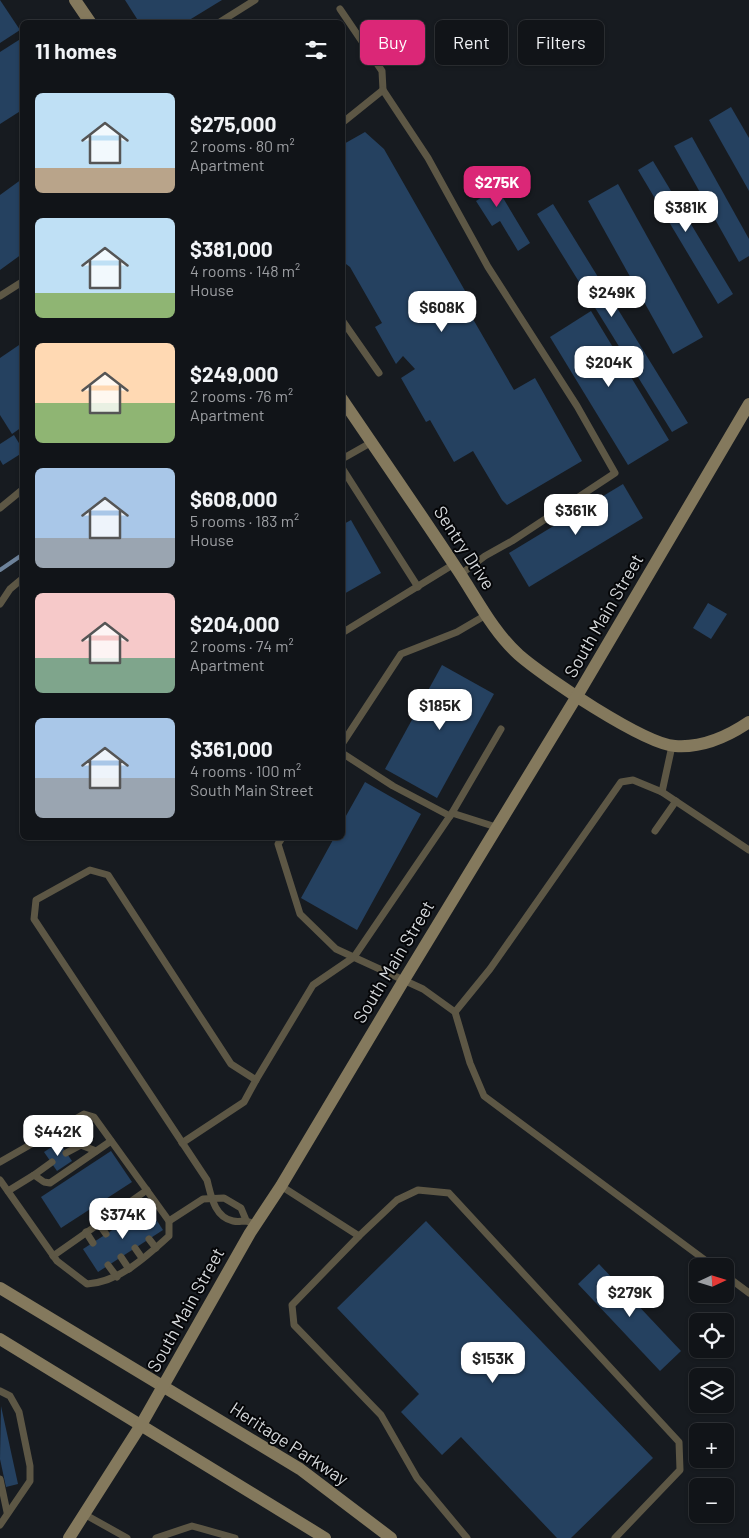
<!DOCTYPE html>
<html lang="en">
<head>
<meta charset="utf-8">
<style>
	:root { --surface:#111418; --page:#1a1d21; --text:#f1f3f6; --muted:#9c9ea2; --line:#303337; --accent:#db2777 }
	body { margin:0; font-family:Barlow,sans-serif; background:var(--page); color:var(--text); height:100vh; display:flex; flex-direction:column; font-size:19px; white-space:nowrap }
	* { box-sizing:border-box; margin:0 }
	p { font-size:16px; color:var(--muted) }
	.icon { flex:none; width:28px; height:28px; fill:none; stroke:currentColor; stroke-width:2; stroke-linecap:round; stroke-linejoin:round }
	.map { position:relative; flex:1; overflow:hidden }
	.sheet { position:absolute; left:20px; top:20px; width:325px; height:820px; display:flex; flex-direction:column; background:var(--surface); border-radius:8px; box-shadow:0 1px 4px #0004,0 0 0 1px var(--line) }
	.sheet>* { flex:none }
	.hud { position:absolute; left:360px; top:20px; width:314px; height:45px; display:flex; gap:10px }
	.needle { width:32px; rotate:86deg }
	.controls { position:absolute; left:689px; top:1258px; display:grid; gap:10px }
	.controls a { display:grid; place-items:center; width:45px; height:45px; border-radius:8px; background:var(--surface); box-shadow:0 1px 4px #0004,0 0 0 1px var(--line); font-size:25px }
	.price { position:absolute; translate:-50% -42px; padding:0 11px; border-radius:10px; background:#fff; color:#222; font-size:16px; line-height:32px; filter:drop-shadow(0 1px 2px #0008) }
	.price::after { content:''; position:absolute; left:50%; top:30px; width:15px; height:11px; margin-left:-8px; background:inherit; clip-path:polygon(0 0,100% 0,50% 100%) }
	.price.selected { background:var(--accent); color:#fff }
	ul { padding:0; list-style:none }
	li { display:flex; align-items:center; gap:15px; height:125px; padding:0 15px }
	li span { display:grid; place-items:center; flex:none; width:140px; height:100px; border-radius:8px; color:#555 }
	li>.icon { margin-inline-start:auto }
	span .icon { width:60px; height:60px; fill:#fffc; stroke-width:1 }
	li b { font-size:21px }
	h2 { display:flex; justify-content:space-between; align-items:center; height:60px; padding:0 15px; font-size:21px }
	.chip { padding:0 18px; border-radius:8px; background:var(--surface); box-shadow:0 1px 4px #0004,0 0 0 1px var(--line); font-size:18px; line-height:45px }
	.chip.selected { background:var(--accent); color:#fff }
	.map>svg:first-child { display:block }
</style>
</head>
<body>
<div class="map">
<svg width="749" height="1538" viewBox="0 0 749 1538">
	<rect width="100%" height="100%" fill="#171b20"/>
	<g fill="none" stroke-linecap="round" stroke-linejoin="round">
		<polyline stroke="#6d829a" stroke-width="4" points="0,570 22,555"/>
	</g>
	<g fill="#254160">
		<polygon points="0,0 20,30 0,43"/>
		<polygon points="125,0 222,0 186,22 139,22"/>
		<polygon points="22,38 22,110 0,124 0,52"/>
		<polygon points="731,107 749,138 749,191 709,120"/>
		<polygon points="365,132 384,149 472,303 466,307 514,390 535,378 582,461 507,505 502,500 473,451 454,462 430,420 426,422 401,378 415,369 403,356 396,364 375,327 382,323 350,267 342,261 342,145"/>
		<polygon points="692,137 749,239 749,256 739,262 674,146"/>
		<polygon points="653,161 733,294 718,304 638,170"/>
		<polygon points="484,166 530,243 518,251 500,221 492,226 476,201 482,197 469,175"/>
		<polygon points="22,179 22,254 0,270 0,195"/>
		<polygon points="618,184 703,337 673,354 588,201"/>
		<polygon points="553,204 688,423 672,432 537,214"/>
		<polygon points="591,311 669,440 628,465 550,337"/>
		<polygon points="22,343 22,427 12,434 0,415 0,358"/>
		<polygon points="14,435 22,448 22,453 3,465 0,460 0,444"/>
		<polygon points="623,484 643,518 529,587 509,553"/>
		<polygon points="351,520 381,573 342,595 342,525"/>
		<polygon points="708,603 727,614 711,639 693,628"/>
		<polygon points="442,665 494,694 437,798 385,769"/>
		<polygon points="365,782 421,814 357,930 301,898 334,838 342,838 342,823"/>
		<polygon points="59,1142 72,1161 57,1171 44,1152"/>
		<polygon points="111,1151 132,1182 61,1228 41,1197"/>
		<polygon points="148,1207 163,1230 98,1272 83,1249"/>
		<polygon points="426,1221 653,1458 571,1538 557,1538 461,1437 442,1455 401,1412 419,1394 337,1308"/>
		<polygon points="599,1264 681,1351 660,1371 578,1284"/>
		<polygon points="1,1406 18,1484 6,1487 0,1459"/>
	</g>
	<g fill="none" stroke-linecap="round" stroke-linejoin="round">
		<g stroke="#5d5745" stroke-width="7">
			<polyline points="340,9 382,71 383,90"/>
			<polyline points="220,22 255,0"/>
			<polyline points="342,123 383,90 428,158 488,267 577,406 615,473 512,541 485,556 461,574"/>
			<polyline points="0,296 22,282"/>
			<polyline points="342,320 379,373"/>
			<polyline points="342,459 372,442"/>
			<polyline points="342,468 418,587"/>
			<polyline points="0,508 22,490"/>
			<polyline points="0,604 10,589 22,579"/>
			<polyline points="342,633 454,564"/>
			<polyline points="342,744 401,654 457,632 486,615"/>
			<polyline points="342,753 393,786 450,816"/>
			<polyline points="662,792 672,746"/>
			<polyline points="452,813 501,729"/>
			<polyline points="655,831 676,801"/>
			<polyline points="282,838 278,844 300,914 336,949 423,989 455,1012 470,1063 484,1096 713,1266"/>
			<polyline points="455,1012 490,969 621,782 633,780 662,792 749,850"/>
			<polyline points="182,1143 244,1102 256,1080"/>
			<polyline points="66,1153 81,1145 96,1151"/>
			<path d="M0 1162 84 1114 94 1117 169 1221V1236C146 1257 119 1282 87 1284L57 1261 0 1180"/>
			<polyline points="34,1175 52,1162"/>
			<polyline points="281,1186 359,1236 292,1305 294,1325 381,1415 417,1478 467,1538"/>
			<polyline points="8,1191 34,1175 44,1182 50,1183 111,1141"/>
			<polyline points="127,1205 134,1216"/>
			<polyline points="114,1213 121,1225"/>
			<polyline points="169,1221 203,1199 224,1198 241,1208 246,1220"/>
			<polyline points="99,1224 106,1234"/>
			<path d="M256 1225C243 1218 243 1223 233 1221 214 1217 211 1195 207 1180L34 919 36 900 90 870 108 875 231 1064 256 1080 313 985 354 957 452 813 496 827"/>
			<polyline points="86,1232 93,1243"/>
			<polyline points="359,1236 397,1200 418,1190 449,1193 679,1442 680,1470 615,1538"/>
			<polyline points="149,1239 156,1248"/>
			<polyline points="135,1248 142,1258"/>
			<polyline points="53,1256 147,1190"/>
			<polyline points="121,1257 129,1269"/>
			<polyline points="108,1265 117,1277"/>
			<polyline points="725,1275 749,1293"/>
			<polyline points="0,1391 10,1396 19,1412 30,1466 30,1481 0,1525"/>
			<polyline points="0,1479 7,1512"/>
			<polyline points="84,1514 127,1538"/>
			<polyline points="156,1538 192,1526 235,1538"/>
		</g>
		<g stroke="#84795d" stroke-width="12">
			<polyline points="75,0 90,22"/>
			<path d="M342 399C380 455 418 510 455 566 475 595 492 631 519 655 544 677 644 744 675 746 702 748 727 737 749 722"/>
			<polyline points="0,1288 300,1469 391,1538"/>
			<polyline points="0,1339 325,1538"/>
			<polyline points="69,1538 141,1425 250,1233 281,1186 404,980 577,696 749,404"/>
		</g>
	</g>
	<g text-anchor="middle" stroke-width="4" stroke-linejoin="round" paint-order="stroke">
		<g font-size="18" fill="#d4d7da" stroke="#050608">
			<text transform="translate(464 548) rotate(57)" y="6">Sentry Drive</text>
			<text transform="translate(604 616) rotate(-60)" y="6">South Main Street</text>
			<text transform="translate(394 962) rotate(-59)" y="6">South Main Street</text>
			<text transform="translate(186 1310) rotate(-61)" y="6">South Main Street</text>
			<text transform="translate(289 1444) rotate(33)" y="6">Heritage Parkway</text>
		</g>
	</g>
</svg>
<div class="controls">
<a><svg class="needle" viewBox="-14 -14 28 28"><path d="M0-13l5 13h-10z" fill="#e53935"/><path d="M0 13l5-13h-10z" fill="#9c9ea2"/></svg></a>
<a><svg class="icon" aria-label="locate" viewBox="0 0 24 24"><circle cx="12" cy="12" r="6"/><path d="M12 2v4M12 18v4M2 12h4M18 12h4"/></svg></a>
<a><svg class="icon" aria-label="layers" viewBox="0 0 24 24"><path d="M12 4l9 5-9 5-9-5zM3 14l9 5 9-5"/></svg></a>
<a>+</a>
<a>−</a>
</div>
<b class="price selected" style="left:497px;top:208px">$275K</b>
<b class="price" style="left:686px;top:233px">$381K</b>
<b class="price" style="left:612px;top:318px">$249K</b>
<b class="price" style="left:442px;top:333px">$608K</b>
<b class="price" style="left:609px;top:388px">$204K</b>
<b class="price" style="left:576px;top:536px">$361K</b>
<b class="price" style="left:440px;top:731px">$185K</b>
<b class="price" style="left:58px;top:1157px">$442K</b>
<b class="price" style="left:123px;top:1240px">$374K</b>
<b class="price" style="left:630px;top:1318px">$279K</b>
<b class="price" style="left:493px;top:1384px">$153K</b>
<div class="hud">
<a class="chip selected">Buy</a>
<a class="chip">Rent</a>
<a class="chip">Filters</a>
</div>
<section class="sheet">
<h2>11 homes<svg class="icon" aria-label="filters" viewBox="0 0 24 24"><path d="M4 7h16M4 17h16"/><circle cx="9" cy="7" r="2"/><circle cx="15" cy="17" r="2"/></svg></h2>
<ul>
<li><span style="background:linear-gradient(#bfe0f5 75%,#b9a48a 0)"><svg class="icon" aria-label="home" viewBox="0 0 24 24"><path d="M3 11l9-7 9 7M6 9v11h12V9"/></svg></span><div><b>$275,000</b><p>2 rooms · 80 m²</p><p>Apartment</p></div></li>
<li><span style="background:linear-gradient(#bfe0f5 75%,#8fb573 0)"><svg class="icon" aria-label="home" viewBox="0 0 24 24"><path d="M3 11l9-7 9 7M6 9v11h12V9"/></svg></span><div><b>$381,000</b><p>4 rooms · 148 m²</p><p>House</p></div></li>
<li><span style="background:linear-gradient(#ffd9b3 60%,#8fb573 0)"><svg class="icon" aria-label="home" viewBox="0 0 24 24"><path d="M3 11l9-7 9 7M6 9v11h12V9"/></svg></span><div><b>$249,000</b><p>2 rooms · 76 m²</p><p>Apartment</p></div></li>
<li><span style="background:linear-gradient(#a9c7e8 70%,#9aa5b1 0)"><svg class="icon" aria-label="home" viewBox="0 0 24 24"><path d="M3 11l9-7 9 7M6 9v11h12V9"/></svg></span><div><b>$608,000</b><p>5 rooms · 183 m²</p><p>House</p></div></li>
<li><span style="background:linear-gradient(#f6c9c9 65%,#7fa58c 0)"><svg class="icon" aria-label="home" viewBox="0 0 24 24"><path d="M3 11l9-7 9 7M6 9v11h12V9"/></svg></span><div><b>$204,000</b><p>2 rooms · 74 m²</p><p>Apartment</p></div></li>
<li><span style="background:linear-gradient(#a9c7e8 60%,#9aa5b1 0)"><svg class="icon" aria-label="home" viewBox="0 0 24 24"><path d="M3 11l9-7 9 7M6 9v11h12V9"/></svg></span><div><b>$361,000</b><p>4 rooms · 100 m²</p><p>South Main Street</p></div></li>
</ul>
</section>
</div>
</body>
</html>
